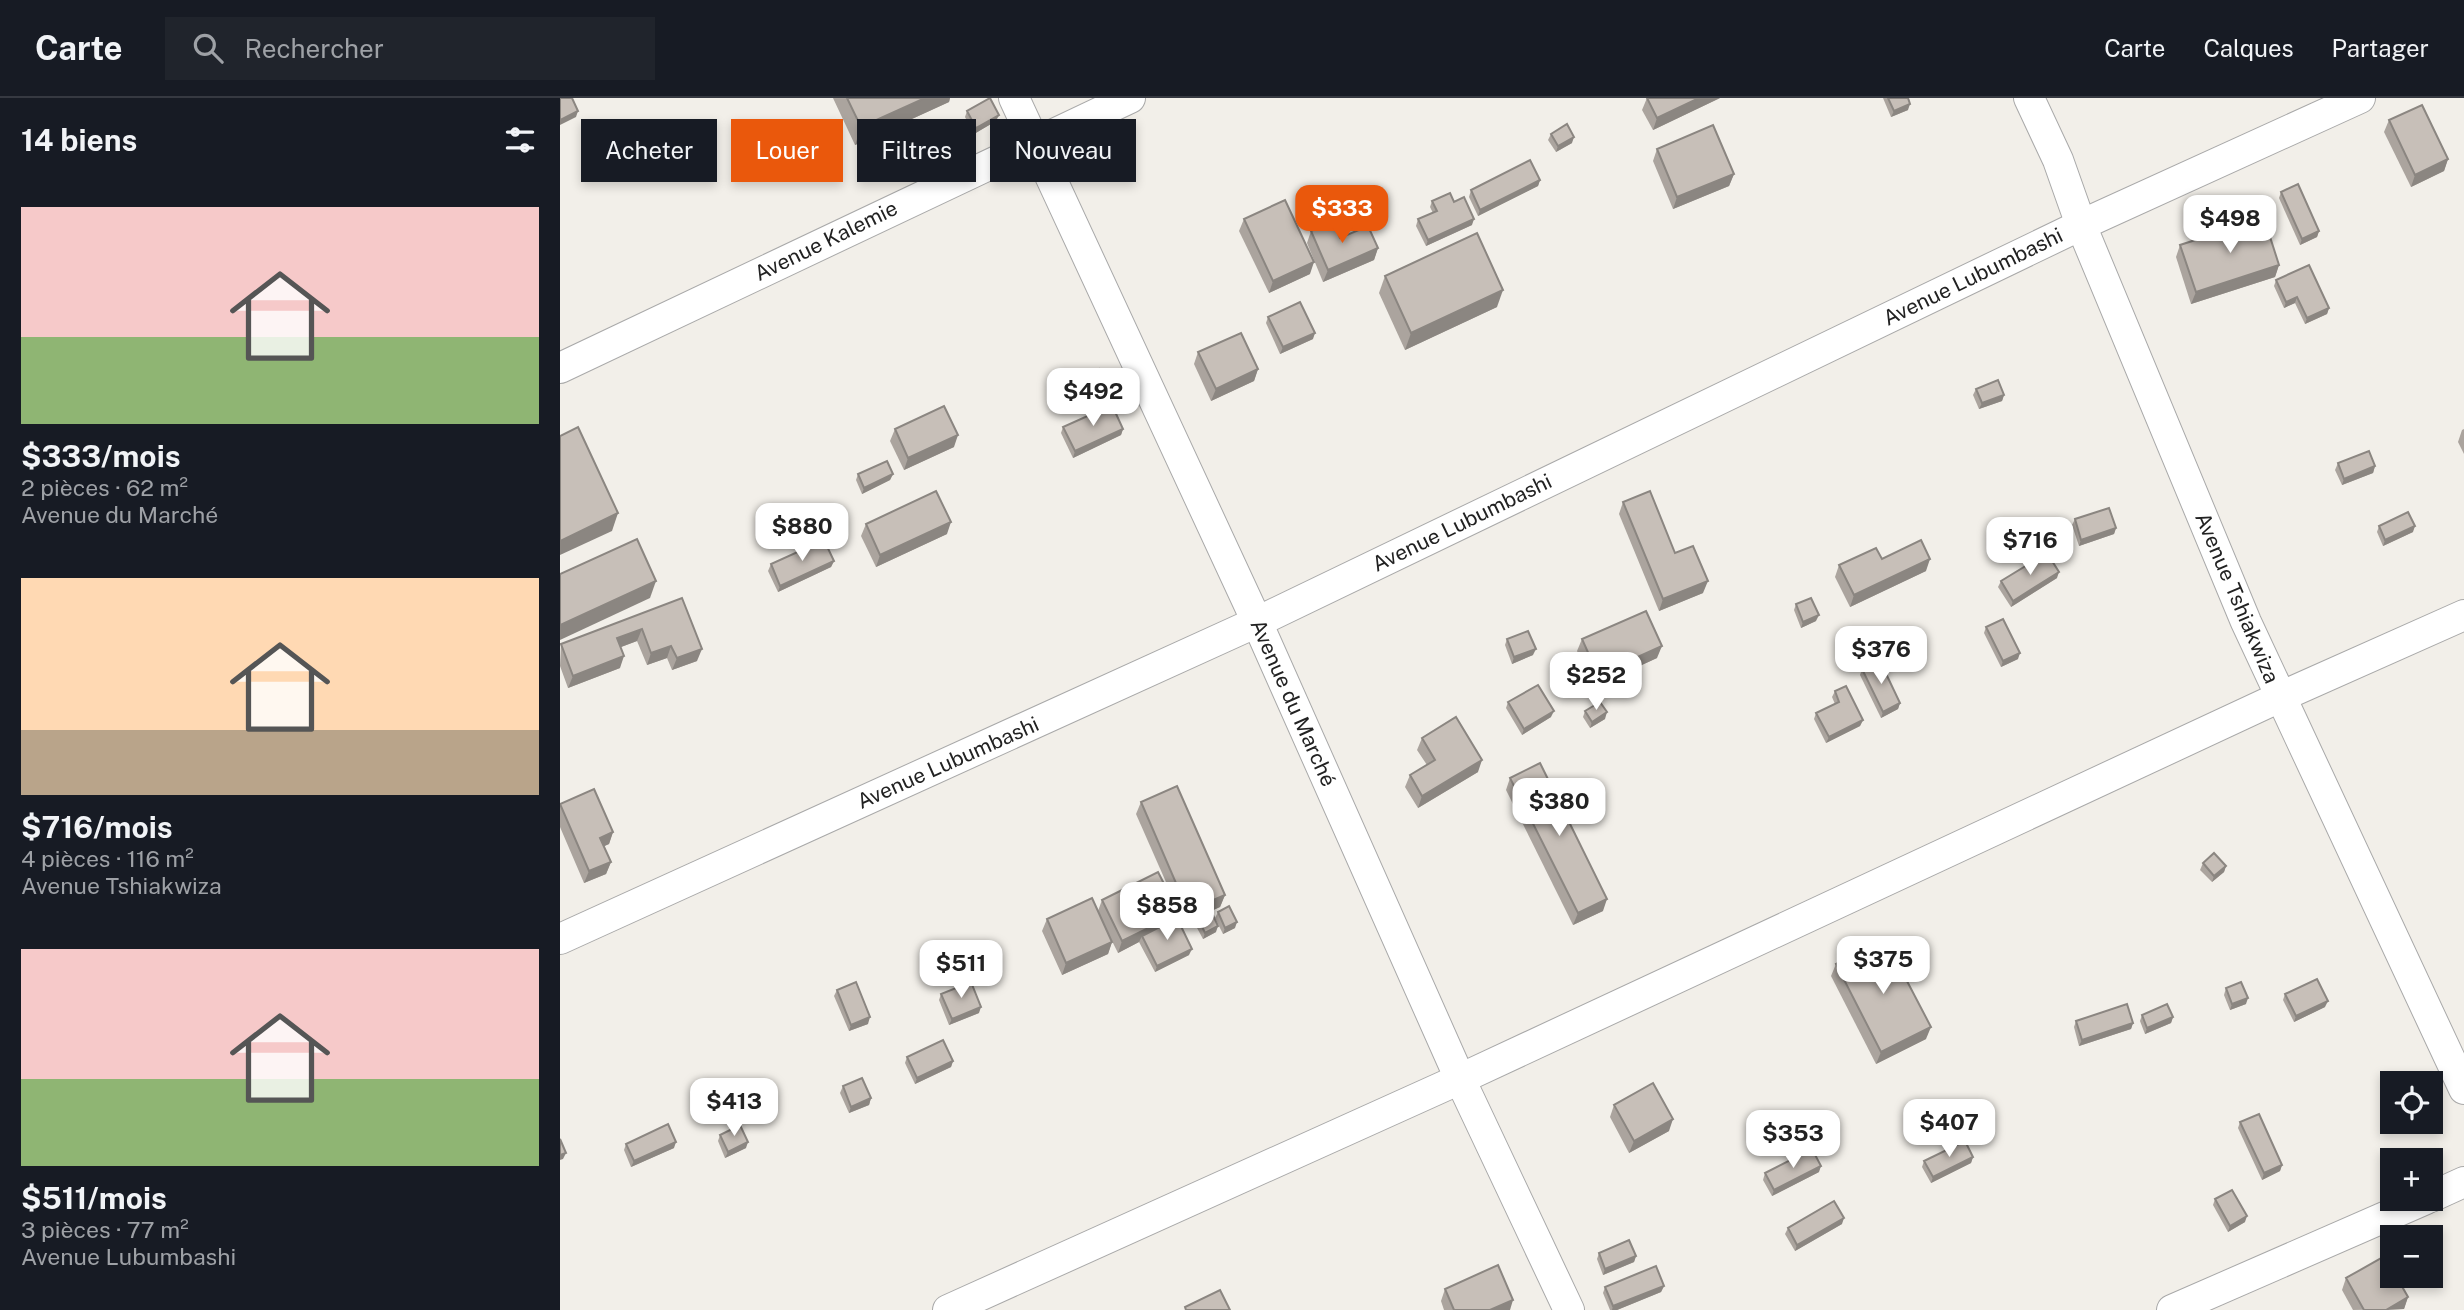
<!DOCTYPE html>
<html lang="fr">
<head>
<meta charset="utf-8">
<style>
	:root { --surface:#171b24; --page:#20242c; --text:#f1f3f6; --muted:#9ea1a6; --line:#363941; --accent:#ea580c }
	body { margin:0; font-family:"Public Sans",sans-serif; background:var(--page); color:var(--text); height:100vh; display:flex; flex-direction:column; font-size:26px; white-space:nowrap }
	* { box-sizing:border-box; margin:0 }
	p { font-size:23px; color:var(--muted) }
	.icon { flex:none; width:38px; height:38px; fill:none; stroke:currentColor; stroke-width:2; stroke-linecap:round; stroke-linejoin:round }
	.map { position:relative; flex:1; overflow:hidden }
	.side { display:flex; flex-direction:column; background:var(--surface); width:560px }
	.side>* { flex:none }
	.banner { position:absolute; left:21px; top:21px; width:665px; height:63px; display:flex; gap:14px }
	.tools { position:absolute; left:1820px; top:973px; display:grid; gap:14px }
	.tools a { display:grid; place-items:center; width:63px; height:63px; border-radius:0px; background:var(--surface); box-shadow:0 4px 10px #0003; font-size:35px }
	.price { position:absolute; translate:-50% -60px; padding:0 16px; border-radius:14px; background:#fff; color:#222; font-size:23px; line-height:46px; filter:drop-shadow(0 2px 4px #0008) }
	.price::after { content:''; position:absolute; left:50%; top:42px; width:21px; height:16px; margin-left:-10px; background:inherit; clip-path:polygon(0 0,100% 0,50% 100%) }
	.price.on { background:var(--accent); color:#fff }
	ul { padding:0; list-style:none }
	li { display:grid; align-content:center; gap:14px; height:371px; padding:0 21px }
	li span { display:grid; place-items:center; height:217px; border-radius:0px; color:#555 }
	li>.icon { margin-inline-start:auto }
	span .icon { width:126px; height:126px; fill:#fffc; stroke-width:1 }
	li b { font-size:30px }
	h2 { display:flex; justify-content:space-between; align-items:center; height:84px; padding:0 21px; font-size:30px }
	.tag { padding:0 24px; border-radius:0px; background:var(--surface); box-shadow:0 4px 10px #0003; font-size:24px; line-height:63px }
	.tag.on { background:var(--accent); color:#fff }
	header { display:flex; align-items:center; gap:42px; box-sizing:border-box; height:98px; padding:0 35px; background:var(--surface); border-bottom:2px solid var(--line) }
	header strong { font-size:33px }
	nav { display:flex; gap:38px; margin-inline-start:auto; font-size:24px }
	.search { width:490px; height:63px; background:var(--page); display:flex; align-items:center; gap:18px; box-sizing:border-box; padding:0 24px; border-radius:0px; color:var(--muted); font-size:26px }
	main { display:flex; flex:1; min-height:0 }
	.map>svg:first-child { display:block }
</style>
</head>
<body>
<header>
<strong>Carte</strong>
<div class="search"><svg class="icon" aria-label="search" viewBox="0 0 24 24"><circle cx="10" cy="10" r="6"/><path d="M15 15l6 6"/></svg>Rechercher</div>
<nav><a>Carte</a><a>Calques</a><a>Partager</a></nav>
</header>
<main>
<section class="side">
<h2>14 biens<svg class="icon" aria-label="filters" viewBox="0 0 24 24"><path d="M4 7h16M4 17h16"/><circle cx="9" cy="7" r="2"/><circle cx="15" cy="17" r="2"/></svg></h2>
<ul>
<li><span style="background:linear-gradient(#f6c9c9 60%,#8fb573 0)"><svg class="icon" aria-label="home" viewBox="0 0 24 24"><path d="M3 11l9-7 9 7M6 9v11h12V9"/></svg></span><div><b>$333/mois</b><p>2 pièces · 62 m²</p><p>Avenue du Marché</p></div></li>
<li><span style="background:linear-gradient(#ffd9b3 70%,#b9a48a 0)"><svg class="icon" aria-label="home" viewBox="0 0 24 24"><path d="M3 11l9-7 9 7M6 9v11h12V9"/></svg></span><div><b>$716/mois</b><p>4 pièces · 116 m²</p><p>Avenue Tshiakwiza</p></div></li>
<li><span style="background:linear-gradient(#f6c9c9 60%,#8fb573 0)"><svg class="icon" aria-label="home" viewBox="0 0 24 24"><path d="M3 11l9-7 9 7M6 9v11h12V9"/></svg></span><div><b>$511/mois</b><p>3 pièces · 77 m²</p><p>Avenue Lubumbashi</p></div></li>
</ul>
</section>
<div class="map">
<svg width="1904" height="1212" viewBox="0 0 1904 1212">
	<rect width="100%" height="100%" fill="#f2efe9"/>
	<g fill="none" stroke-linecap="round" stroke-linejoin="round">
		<g stroke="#a9a9a9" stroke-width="32">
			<g id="street">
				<polyline points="454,0 697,524 900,981 1009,1212"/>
				<polyline points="1469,0 1498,62 1521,127 1686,524 1904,991"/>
				<polyline points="0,270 570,0"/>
				<polyline points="0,841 697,524 1521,127 1800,0"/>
				<polyline points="1871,1099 1904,1084"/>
				<polyline points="388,1212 900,981 1720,599 1904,517"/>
				<polyline points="1612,1212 1866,1101"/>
			</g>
		</g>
		<use href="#street" stroke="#fff" stroke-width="30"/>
	</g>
	<g fill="#aba49e">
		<polygon points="273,0 390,0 389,4 295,47"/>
		<polygon points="1087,0 1160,0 1093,32 1082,12"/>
		<polygon points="1323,0 1348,0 1348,12 1331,19"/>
		<polygon points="407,13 436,23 414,36 405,19"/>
		<polygon points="1829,22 1888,61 1884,73 1851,89 1824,34"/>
		<polygon points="991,36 1012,45 996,54 988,42"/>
		<polygon points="1097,51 1174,76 1169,88 1113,111 1093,63"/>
		<polygon points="980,82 978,88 918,118 909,99 911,92"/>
		<polygon points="1721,94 1759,133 1757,139 1740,147 1719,100"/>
		<polygon points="872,103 912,127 866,148 856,128 858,121 873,115 870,109"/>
		<polygon points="684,121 750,176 709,195 679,133"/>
		<polygon points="751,133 818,150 814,162 763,184 747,145"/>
		<polygon points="1620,147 1719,167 1715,179 1631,206 1616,159"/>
		<polygon points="825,178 937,209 845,252 819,195"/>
		<polygon points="1716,182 1769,210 1767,216 1745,226 1735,205 1724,210 1714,188"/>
		<polygon points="708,219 753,241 720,256 706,225"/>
		<polygon points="638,254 698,271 694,283 651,303 634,266"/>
		<polygon points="519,280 546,285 544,291 523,300 517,286"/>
		<polygon points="1416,291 1444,297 1442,303 1419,311 1413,297"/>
		<polygon points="503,329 563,331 561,337 513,360 501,335"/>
		<polygon points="335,331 394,349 344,372 330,343"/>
		<polygon points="1904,331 1904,356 1898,344 1902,332"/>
		<polygon points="1778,365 1815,368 1813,375 1782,387 1775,372"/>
		<polygon points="298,376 333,376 330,382 302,396 296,382"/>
		<polygon points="1063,404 1115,455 1143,495 1099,513 1059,416"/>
		<polygon points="1515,421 1556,430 1554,436 1519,448 1512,427"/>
		<polygon points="306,426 387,436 316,469 301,438"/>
		<polygon points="1819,428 1853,434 1823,448 1817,434"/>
		<polygon points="274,463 271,469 218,494 208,473 211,466"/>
		<polygon points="1279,467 1366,473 1290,509 1275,479"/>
		<polygon points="1497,480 1451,509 1438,489 1441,483"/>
		<polygon points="122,500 137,563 112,572 107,560 87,567 77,543 61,549 60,570 8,590 0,568 1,546"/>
		<polygon points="1236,506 1256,523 1241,530 1234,512"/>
		<polygon points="1426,529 1458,561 1441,569 1424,535"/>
		<polygon points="947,541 973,557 952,566 945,547"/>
		<polygon points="1022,541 1097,560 1034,589 1017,553"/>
		<polygon points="1294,548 1314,559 1312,565 1298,570 1292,554"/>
		<polygon points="1302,571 1340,605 1338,611 1321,620 1300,577"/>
		<polygon points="1275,593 1303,622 1300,628 1266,645 1254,621 1256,615 1275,606 1272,599"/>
		<polygon points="948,604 991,619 962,637 946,610"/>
		<polygon points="1025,613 1045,621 1030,630 1023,619"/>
		<polygon points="862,640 918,674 858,710 845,689 850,677 867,667 857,652"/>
		<polygon points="950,680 1043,813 1013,827 946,692"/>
		<polygon points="581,704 665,797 660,809 624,825 576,716"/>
		<polygon points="0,707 53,734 49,746 44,748 51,764 46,776 24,785 0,729"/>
		<polygon points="1643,765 1666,768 1664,774 1652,784 1640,772"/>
		<polygon points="542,802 617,820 629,857 595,874 579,844 558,855 548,835 552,844 548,856 502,877 482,833 487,821 538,813"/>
		<polygon points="658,814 675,830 663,836 655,820"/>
		<polygon points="639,822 656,834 643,841 636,828"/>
		<polygon points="1276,866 1366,941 1316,966 1271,878"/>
		<polygon points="1666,890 1686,906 1670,912 1664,897"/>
		<polygon points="277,892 308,926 289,933 274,898"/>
		<polygon points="381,896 419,915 389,927 379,902"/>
		<polygon points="1725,896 1765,909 1734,924 1723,902"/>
		<polygon points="1582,917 1613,919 1611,925 1585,936 1580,923"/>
		<polygon points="1516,923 1573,925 1571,931 1519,948 1514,929"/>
		<polygon points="347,959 393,963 391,969 355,986 345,965"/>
		<polygon points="283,988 311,1000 309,1007 289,1015 280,995"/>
		<polygon points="1054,1007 1109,1033 1069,1055 1050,1019"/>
		<polygon points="1680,1024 1722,1067 1720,1073 1702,1082 1678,1030"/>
		<polygon points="160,1037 186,1050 165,1060 158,1043"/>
		<polygon points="66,1046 114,1050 71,1069 64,1052"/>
		<polygon points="1413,1059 1411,1065 1371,1085 1362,1069 1364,1063"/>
		<polygon points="1259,1074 1212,1098 1203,1082 1205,1075"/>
		<polygon points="1655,1101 1685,1124 1668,1134 1653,1107"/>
		<polygon points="1282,1126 1235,1153 1225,1136 1228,1130"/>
		<polygon points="1039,1155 1076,1158 1074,1164 1043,1177 1037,1161"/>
		<polygon points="1786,1180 1848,1199 1844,1211 1793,1212 1782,1192"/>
		<polygon points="1104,1188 1101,1194 1057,1212 1050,1212 1043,1195 1045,1189"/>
		<polygon points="885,1191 950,1212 884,1212 881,1203"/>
	</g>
	<g fill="#8b8681">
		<polygon points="365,0 390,0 389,4 295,47 301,29"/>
		<polygon points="1139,0 1160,0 1093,32 1097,20"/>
		<polygon points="1350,6 1348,12 1331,19 1334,13"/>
		<polygon points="18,13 16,19 0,27 0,22"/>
		<polygon points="439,17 436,23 414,36 416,30"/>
		<polygon points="1014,39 1012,45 996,54 998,48"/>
		<polygon points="1888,61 1884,73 1851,89 1855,77"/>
		<polygon points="1174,76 1169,88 1113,111 1117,99"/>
		<polygon points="980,82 978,88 918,118 920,112"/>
		<polygon points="914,121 912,127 866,148 868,142"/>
		<polygon points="1759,133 1757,139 1740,147 1742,141"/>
		<polygon points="818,150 814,162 763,184 768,172"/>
		<polygon points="754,164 750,176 709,195 713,183"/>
		<polygon points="1719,167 1715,179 1631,206 1636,194"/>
		<polygon points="943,192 937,209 845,252 851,235"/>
		<polygon points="1737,199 1735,205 1724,210 1726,204"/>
		<polygon points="1769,210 1767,216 1745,226 1747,220"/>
		<polygon points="755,235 753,241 720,256 723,249"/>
		<polygon points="698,271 694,283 651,303 656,291"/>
		<polygon points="546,285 544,291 523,300 526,294"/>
		<polygon points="1444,297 1442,303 1419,311 1422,305"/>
		<polygon points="563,331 561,337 513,360 515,353"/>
		<polygon points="398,337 394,349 344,372 348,360"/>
		<polygon points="1815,368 1813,375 1782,387 1784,381"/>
		<polygon points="333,376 330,382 302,396 304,390"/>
		<polygon points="58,415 52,433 0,457 0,443"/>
		<polygon points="391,424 387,436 316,469 320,457"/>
		<polygon points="1855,428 1853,434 1823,448 1825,442"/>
		<polygon points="1556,430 1554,436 1519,448 1521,442"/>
		<polygon points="1370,461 1366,473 1290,509 1294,497"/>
		<polygon points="274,463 271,469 218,494 220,488"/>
		<polygon points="1499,474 1497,480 1451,509 1453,503"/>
		<polygon points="96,483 90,500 0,542 0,527"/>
		<polygon points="1148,483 1143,495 1099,513 1103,501"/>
		<polygon points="1259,517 1256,523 1241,530 1243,524"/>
		<polygon points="82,531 77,543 53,552 57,540"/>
		<polygon points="111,548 107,560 87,567 91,555"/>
		<polygon points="1102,548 1097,560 1034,589 1038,577"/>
		<polygon points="142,551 137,563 112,572 117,560"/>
		<polygon points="976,551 973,557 952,566 954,559"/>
		<polygon points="1460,555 1458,561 1441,569 1443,563"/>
		<polygon points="64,558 60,570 8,590 13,578"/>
		<polygon points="1314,559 1312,565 1298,570 1300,564"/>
		<polygon points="1340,605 1338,611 1321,620 1323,614"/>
		<polygon points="994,613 991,619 962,637 964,631"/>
		<polygon points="1047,614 1045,621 1030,630 1032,624"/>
		<polygon points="1303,622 1300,628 1266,645 1269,639"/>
		<polygon points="922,662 918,674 858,710 862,698"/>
		<polygon points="53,734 49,746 36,752 40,740"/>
		<polygon points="51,764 46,776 24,785 29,773"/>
		<polygon points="1666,768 1664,774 1652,784 1654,778"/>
		<polygon points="665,797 660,809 624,825 628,813"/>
		<polygon points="1047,801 1043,813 1013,827 1018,815"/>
		<polygon points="619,815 614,827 582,838 579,844 558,855 562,843"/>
		<polygon points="677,824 675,830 663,836 665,830"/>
		<polygon points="658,828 656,834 643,841 645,835"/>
		<polygon points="552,844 548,856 502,877 506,865"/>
		<polygon points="632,851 629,857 595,874 597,868"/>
		<polygon points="1688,900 1686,906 1670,912 1672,906"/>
		<polygon points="1768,903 1765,909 1734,924 1736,918"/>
		<polygon points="421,909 419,915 389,927 392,921"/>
		<polygon points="310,919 308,926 289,933 291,927"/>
		<polygon points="1613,919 1611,925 1585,936 1587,930"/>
		<polygon points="1573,925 1571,931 1519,948 1522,942"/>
		<polygon points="1371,929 1366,941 1316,966 1321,954"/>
		<polygon points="393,963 391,969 355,986 357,980"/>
		<polygon points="311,1000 309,1007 289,1015 291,1009"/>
		<polygon points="1113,1021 1109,1033 1069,1055 1074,1043"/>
		<polygon points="116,1044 114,1050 71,1069 74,1063"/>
		<polygon points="188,1044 186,1050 165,1060 168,1054"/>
		<polygon points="6,1055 3,1061 0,1062 0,1057"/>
		<polygon points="1413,1059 1411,1065 1371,1085 1373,1079"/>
		<polygon points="1722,1067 1720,1073 1702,1082 1704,1075"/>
		<polygon points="1261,1068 1259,1074 1212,1098 1214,1092"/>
		<polygon points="1687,1118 1685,1124 1668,1134 1670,1128"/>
		<polygon points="1284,1120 1282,1126 1235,1153 1237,1147"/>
		<polygon points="1076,1158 1074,1164 1043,1177 1045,1171"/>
		<polygon points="1104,1188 1101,1194 1057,1212 1052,1212 1053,1208"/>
		<polygon points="1848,1199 1844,1211 1826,1212"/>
		<polygon points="953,1202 950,1212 930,1212"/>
	</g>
	<g fill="#c7bfb8" stroke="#8b8681" stroke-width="2">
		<polygon points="0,0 12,0 18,13 0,22"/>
		<polygon points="287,0 365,0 301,29"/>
		<polygon points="430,0 439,17 416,30 407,13"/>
		<polygon points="1087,0 1139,0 1097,20"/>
		<polygon points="1328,0 1348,0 1350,6 1334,13"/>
		<polygon points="1862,7 1888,61 1855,77 1829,22"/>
		<polygon points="1007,26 1014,39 998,48 991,36"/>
		<polygon points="1153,27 1174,76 1117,99 1097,51"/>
		<polygon points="970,62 980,82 920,112 911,92"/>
		<polygon points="1738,86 1759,133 1742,141 1721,94"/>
		<polygon points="890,95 894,104 904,99 914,121 868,142 858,121 877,113 872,103"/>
		<polygon points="725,102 754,164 713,183 684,121"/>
		<polygon points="1704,120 1719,167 1636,194 1620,147"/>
		<polygon points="773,123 780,140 808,128 818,150 768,172 751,133"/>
		<polygon points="917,135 943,192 851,235 825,178"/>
		<polygon points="1749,167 1769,210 1747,220 1737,199 1726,204 1716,182"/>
		<polygon points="740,204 755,235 723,249 708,219"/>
		<polygon points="681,235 698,271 656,291 638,254"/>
		<polygon points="539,271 546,285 526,294 519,280"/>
		<polygon points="1438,282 1444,297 1422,305 1416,291"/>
		<polygon points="552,307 563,331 515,353 503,329"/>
		<polygon points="384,308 398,337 348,360 335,331"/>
		<polygon points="18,329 58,415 0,443 0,338"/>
		<polygon points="1809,353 1815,368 1784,381 1778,365"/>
		<polygon points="327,363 333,376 304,390 298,376"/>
		<polygon points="376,393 391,424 320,457 306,426"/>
		<polygon points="1090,393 1115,455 1133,448 1148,483 1103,501 1063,404"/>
		<polygon points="1549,410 1556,430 1521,442 1515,421"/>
		<polygon points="1848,414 1855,428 1825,442 1819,428"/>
		<polygon points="77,441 96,483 0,527 0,476"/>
		<polygon points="264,442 274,463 220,488 211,466"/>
		<polygon points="1361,442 1370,461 1294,497 1279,467 1316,450 1322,461"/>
		<polygon points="1487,455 1499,474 1453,503 1441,483"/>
		<polygon points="122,500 142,551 117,560 111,548 91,555 82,531 57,540 64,558 13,578 1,546"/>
		<polygon points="1251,500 1259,517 1243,524 1236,506"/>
		<polygon points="1086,513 1102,548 1038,577 1022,541"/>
		<polygon points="1443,521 1460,555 1443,563 1426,529"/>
		<polygon points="968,533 976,551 954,559 947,541"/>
		<polygon points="1307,543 1314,559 1300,564 1294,548"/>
		<polygon points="1320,563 1340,605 1323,614 1302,571"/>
		<polygon points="978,587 994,613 964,631 948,604"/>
		<polygon points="1286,588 1303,622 1269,639 1256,615 1279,604 1275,593"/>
		<polygon points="1040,604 1047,614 1032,624 1025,613"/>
		<polygon points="896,619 922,662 862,698 850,677 875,662 862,640"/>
		<polygon points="980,665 1047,801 1018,815 950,680"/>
		<polygon points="617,688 665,797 628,813 581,704"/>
		<polygon points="34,691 53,734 40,740 51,764 29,773 0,706"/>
		<polygon points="1654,755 1666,768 1654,778 1643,765"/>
		<polygon points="598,774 619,815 562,843 542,802"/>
		<polygon points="532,800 552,844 506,865 487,821"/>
		<polygon points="669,808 677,824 665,830 658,814"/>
		<polygon points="652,815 658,828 645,835 639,822"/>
		<polygon points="617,820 632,851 597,868 582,838"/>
		<polygon points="1325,841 1371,929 1321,954 1276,866"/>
		<polygon points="1757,881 1768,903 1736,918 1725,896"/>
		<polygon points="296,884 310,919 291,927 277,892"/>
		<polygon points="411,884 421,909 392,921 381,896"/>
		<polygon points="1681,884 1688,900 1672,906 1666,890"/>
		<polygon points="1567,906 1573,925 1522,942 1516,923"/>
		<polygon points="1607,906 1613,919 1587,930 1582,917"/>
		<polygon points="383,942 393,963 357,980 347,959"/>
		<polygon points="302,980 311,1000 291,1009 283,988"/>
		<polygon points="1093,985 1113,1021 1074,1043 1054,1007"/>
		<polygon points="1699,1016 1722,1067 1704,1075 1680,1024"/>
		<polygon points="108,1026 116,1044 74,1063 66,1046"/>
		<polygon points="180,1027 188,1044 168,1054 160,1037"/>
		<polygon points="0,1041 6,1055 0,1057"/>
		<polygon points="1405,1043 1413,1059 1373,1079 1364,1063"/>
		<polygon points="1252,1051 1261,1068 1214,1092 1205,1075"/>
		<polygon points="1672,1092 1687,1118 1670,1128 1655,1101"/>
		<polygon points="1274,1103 1284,1120 1237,1147 1228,1130"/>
		<polygon points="1069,1142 1076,1158 1045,1171 1039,1155"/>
		<polygon points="1825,1158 1832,1172 1832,1178 1836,1178 1848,1199 1826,1212 1804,1212 1786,1180"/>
		<polygon points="938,1167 953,1202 930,1212 894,1212 885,1191"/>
		<polygon points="1096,1168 1104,1188 1053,1208 1045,1189"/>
		<polygon points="660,1192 670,1212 626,1212 625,1209"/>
	</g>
	<g text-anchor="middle" stroke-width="5" stroke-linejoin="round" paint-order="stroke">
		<g font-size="21" fill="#222" stroke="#fff">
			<text transform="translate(266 143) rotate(-26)" y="7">Avenue Kalemie</text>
			<text transform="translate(1413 179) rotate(-26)" y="7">Avenue Lubumbashi</text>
			<text transform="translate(902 425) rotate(-26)" y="7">Avenue Lubumbashi</text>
			<text transform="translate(1677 500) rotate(67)" y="7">Avenue Tshiakwiza</text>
			<text transform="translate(733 605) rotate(66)" y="7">Avenue du Marché</text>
			<text transform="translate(388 665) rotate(-24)" y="7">Avenue Lubumbashi</text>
		</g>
	</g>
</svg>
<div class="tools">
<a><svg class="icon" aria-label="locate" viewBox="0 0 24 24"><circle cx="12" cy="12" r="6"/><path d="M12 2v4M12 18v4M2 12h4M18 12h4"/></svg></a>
<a>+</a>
<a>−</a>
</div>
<b class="price on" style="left:782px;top:147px">$333</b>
<b class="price" style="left:1670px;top:157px">$498</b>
<b class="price" style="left:533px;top:330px">$492</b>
<b class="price" style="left:242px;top:465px">$880</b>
<b class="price" style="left:1470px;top:479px">$716</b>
<b class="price" style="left:1321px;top:588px">$376</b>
<b class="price" style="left:1036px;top:614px">$252</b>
<b class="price" style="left:999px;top:740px">$380</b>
<b class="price" style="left:607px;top:844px">$858</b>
<b class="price" style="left:1323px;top:898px">$375</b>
<b class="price" style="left:401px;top:902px">$511</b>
<b class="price" style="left:174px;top:1040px">$413</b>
<b class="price" style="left:1389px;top:1061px">$407</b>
<b class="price" style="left:1233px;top:1072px">$353</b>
<div class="banner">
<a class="tag">Acheter</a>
<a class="tag on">Louer</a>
<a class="tag">Filtres</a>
<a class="tag">Nouveau</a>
</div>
</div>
</main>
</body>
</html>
